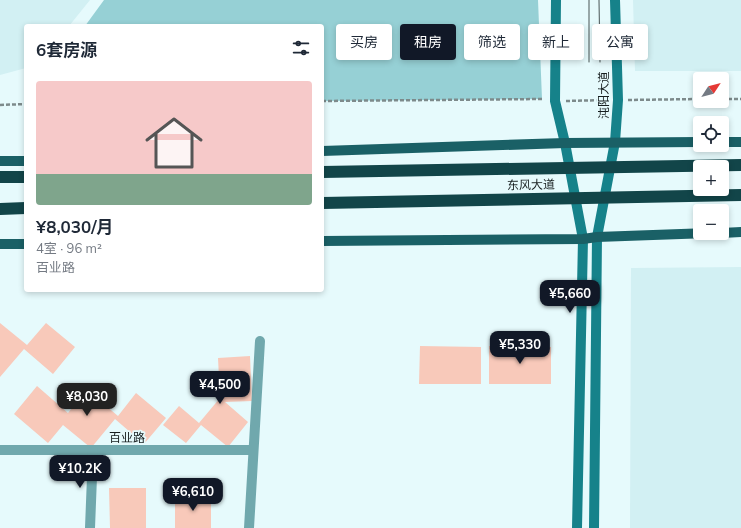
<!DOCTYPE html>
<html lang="zh">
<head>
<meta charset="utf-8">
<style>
	:root { --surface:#fff; --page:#f2f2f3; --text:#1f2937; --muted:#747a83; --line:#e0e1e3; --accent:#111827 }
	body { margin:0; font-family:Mulish,"Noto Sans SC",sans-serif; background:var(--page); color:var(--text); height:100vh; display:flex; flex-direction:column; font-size:15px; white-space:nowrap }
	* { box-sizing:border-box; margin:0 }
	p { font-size:13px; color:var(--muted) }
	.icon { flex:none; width:22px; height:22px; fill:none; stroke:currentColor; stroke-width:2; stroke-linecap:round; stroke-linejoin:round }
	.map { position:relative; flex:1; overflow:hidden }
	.side { position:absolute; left:24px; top:24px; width:300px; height:268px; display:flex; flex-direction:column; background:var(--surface); border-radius:4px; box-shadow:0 2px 6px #0003 }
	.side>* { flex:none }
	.hud { position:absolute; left:336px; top:24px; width:345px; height:36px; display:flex; gap:8px }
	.needle { width:26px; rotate:54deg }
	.controls { position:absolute; left:693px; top:72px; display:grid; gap:8px }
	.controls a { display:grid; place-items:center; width:36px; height:36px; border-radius:4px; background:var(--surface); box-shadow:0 2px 6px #0003; font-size:20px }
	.price { position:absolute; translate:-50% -34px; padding:0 9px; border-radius:8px; background:var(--accent); color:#fff; font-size:13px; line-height:26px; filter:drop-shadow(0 1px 2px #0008) }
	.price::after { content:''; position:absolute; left:50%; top:24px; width:12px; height:9px; margin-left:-6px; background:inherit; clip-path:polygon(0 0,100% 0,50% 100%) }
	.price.selected { background:#222; color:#fff }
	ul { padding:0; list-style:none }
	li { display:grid; align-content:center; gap:8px; height:212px; padding:0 12px }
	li+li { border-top:1px solid var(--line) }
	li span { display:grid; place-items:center; height:124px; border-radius:4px; color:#555 }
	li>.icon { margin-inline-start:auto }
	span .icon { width:72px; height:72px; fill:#fffc; stroke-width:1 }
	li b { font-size:17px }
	h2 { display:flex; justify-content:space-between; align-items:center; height:48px; padding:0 12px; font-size:17px }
	.pill { padding:0 14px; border-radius:4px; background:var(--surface); box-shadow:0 2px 6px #0003; font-size:14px; line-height:36px }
	.pill.selected { background:var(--accent); color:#fff }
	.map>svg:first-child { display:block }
</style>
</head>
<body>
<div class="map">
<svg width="741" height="528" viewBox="0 0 741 528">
	<rect width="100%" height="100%" fill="#e6fafc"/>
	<g fill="#d2f0f3">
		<polygon points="0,0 90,0 69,26 26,26 26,68 0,75"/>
		<polygon points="633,0 741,0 741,71 635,71"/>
		<polygon points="741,267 741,528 630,528 631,268"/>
	</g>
	<polygon fill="#96d0d5" points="104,0 538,0 542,99 322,101 322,26 85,26"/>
	<g fill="#f8c9ba">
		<polygon points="0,323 27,345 46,323 75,347 53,374 24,349 0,377"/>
		<polygon points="420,346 481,347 481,384 419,384"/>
		<polygon points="489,346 551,347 551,384 489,384"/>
		<polygon points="250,356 252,401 225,402 248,422 228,447 201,425 186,443 163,425 179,406 199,423 220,398 218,358"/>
		<polygon points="37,386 68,413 87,390 118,416 136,393 166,418 144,444 115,419 91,448 63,425 48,443 14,414"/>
		<polygon points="109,488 146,488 146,528 110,528"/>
		<polygon points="211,496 211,528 175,528 175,497"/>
	</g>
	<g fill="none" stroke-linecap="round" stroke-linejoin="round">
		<g stroke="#7d8a8b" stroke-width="2.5" stroke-dasharray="4 2" stroke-linecap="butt">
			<polyline points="722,99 741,99"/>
			<polyline points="628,100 700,99"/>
			<polyline points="322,101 543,99"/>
			<polyline points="566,101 607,100"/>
			<polyline points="0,105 26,104"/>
		</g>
		<g stroke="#70a8ad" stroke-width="10">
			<polyline points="0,450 253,450"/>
			<polyline points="90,528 93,451"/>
			<polyline points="249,528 260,341"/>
		</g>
		<g stroke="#16828a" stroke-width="10">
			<polyline points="556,0 555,101 565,143 583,239 577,528"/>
			<polyline points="594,528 597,237 615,142 618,100 615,0"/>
		</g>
		<g stroke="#1a6066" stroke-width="10">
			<polyline points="722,142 741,142"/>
			<polyline points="322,151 565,143 700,142"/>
			<polyline points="0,161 26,161"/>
			<polyline points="722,233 741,232"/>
			<polyline points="322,241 583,239 597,237 709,233"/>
			<polyline points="0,244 26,244"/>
		</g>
		<g stroke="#124549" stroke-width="12">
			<polyline points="322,172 741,165"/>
			<polyline points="0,177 26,177"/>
			<polyline points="322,203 741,195"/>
			<polyline points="0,209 26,208"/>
		</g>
		<g stroke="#495455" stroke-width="1">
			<polyline points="589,0 589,62"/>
			<polyline points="599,0 600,62"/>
		</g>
	</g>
	<g text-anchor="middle" stroke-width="3.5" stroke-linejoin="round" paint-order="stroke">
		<g font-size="12" fill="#171e1f" stroke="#e6fafc">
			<text transform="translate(604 95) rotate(-90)" y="4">沌阳大道</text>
			<text transform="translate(531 185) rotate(-1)" y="4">东风大道</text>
			<text x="127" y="442">百业路</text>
		</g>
	</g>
</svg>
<div class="controls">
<a><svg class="needle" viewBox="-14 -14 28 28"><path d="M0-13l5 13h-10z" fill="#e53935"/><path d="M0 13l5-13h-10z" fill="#747a83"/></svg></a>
<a><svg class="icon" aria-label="locate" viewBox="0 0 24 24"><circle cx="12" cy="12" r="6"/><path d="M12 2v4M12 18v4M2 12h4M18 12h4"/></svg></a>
<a>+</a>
<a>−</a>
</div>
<b class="price" style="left:570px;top:314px">¥5,660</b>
<b class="price" style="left:520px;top:365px">¥5,330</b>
<b class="price" style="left:220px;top:405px">¥4,500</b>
<b class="price selected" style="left:87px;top:417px">¥8,030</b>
<b class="price" style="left:80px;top:489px">¥10.2K</b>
<b class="price" style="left:193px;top:512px">¥6,610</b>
<div class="hud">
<a class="pill">买房</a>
<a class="pill selected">租房</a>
<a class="pill">筛选</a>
<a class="pill">新上</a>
<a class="pill">公寓</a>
</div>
<section class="side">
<h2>6套房源<svg class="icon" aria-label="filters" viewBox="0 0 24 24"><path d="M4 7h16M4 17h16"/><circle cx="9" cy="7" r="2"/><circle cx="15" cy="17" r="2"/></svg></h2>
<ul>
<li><span style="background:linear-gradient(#f6c9c9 75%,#7fa58c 0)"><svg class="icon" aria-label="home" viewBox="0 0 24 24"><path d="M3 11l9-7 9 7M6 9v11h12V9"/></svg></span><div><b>¥8,030/月</b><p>4室 · 96 m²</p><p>百业路</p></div></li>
</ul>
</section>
</div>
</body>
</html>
